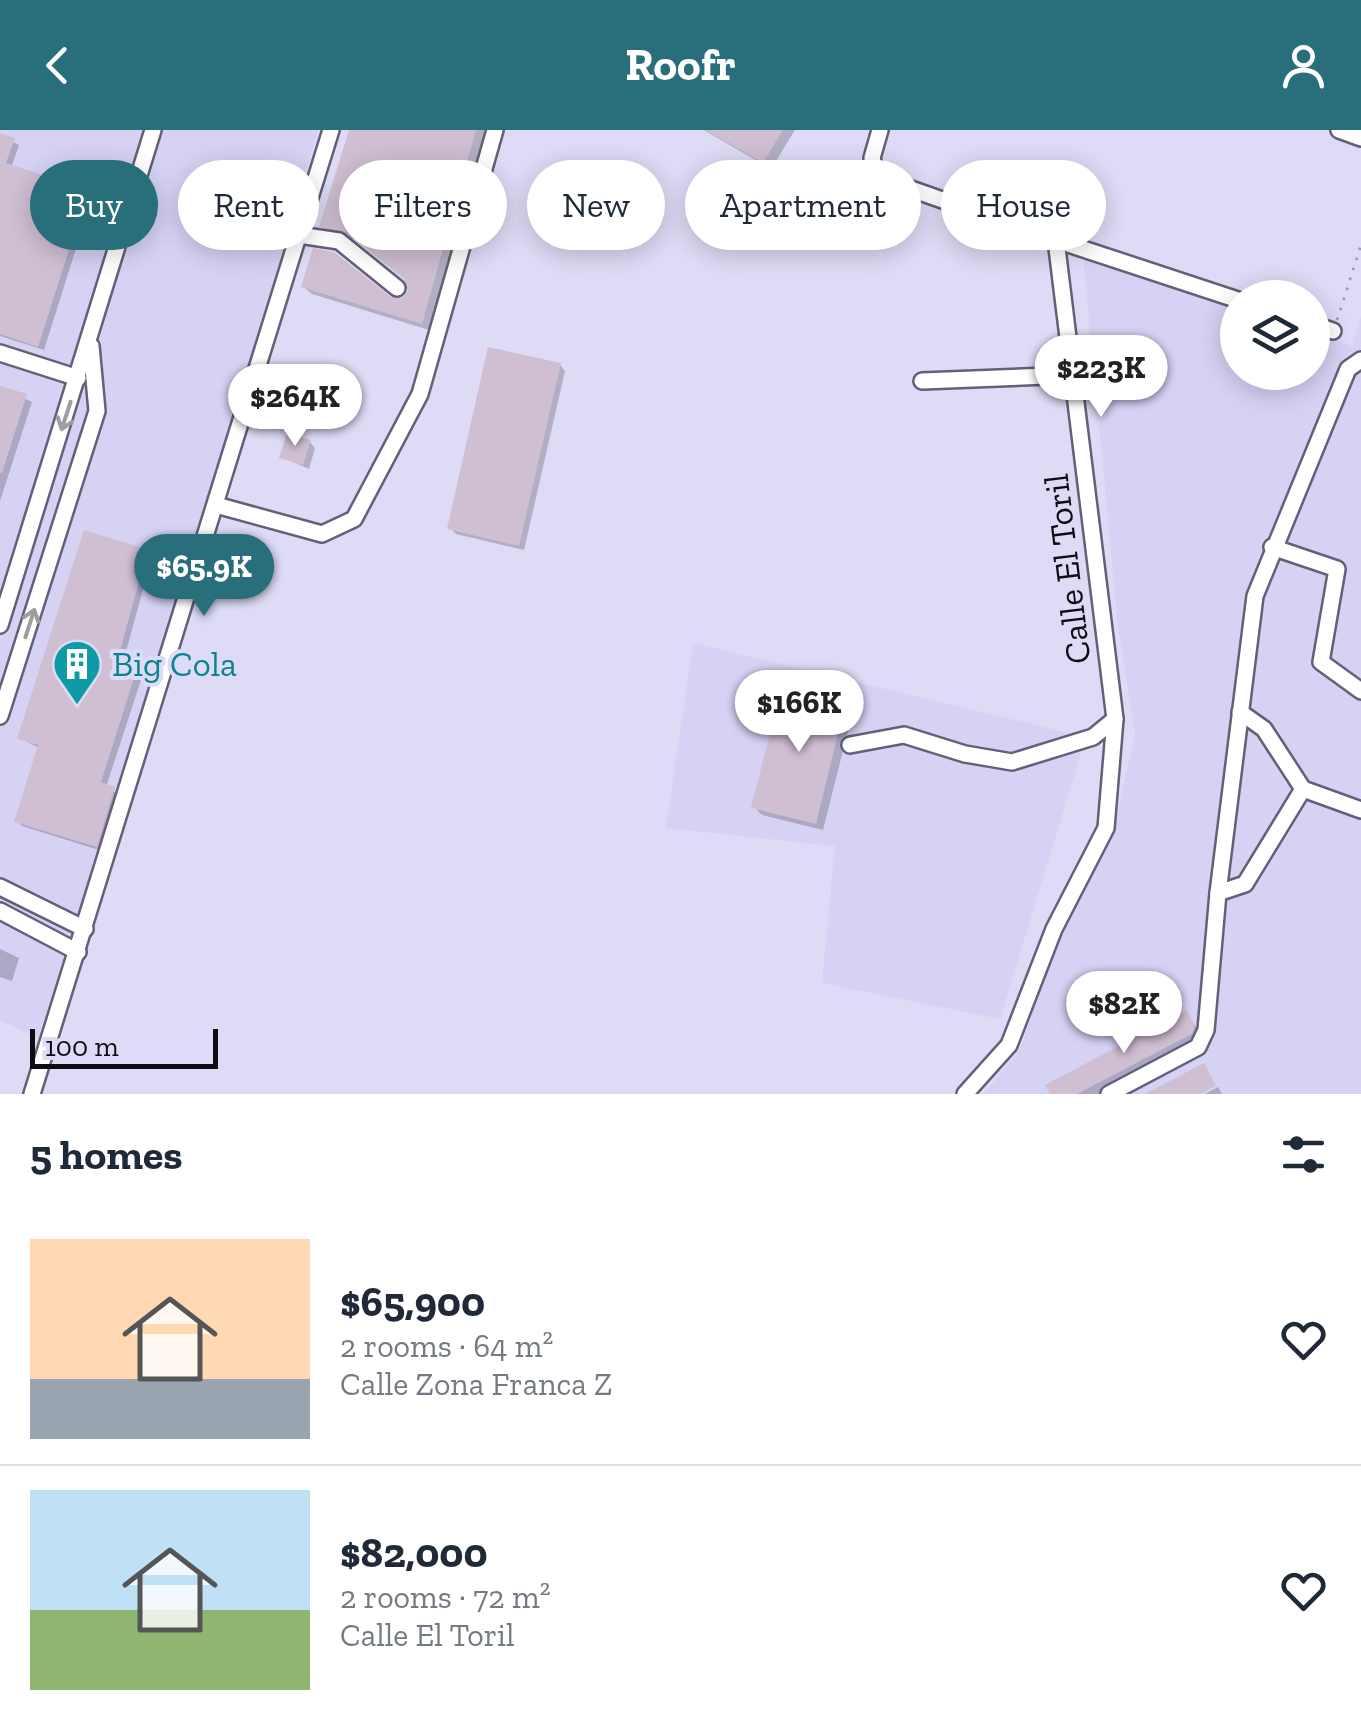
<!DOCTYPE html>
<html lang="en">
<head>
<meta charset="utf-8">
<style>
	:root { --surface:#fff; --page:#f6f6f7; --text:#1f2937; --muted:#747a83; --line:#e0e1e3; --accent:#286f7b }
	body { margin:0; font-family:"Zilla Slab",serif; background:var(--page); color:var(--text); height:100vh; display:flex; flex-direction:column; font-size:38px; white-space:nowrap }
	* { box-sizing:border-box; margin:0 }
	p { font-size:32px; color:var(--muted) }
	.icon { flex:none; width:55px; height:55px; fill:none; stroke:currentColor; stroke-width:2; stroke-linecap:round; stroke-linejoin:round }
	.map { position:relative; height:964px; overflow:hidden }
	.panel { display:flex; flex-direction:column; background:var(--surface); flex:1 }
	.panel>* { flex:none }
	.banner { position:absolute; left:30px; top:30px; width:1302px; height:90px; display:flex; gap:20px }
	.controls { position:absolute; left:1220px; top:150px; display:grid; gap:20px }
	.controls a { display:grid; place-items:center; width:110px; height:110px; border-radius:50%; background:var(--surface); box-shadow:0 5px 25px #0003; font-size:50px }
	.scale { position:absolute; left:30px; bottom:25px; width:188px; box-sizing:border-box; padding-left:10px; border:5px solid #0d0c15; border-top:0; font-size:28px; line-height:35px; white-space:nowrap; color:#0d0c15; -webkit-text-stroke:8px #dddbf5; paint-order:stroke }
	.price { position:absolute; translate:-50% -85px; padding:0 22px; border-radius:35px; background:#fff; color:#222; font-size:32px; line-height:65px; filter:drop-shadow(0 2px 5px #0008) }
	.price::after { content:''; position:absolute; left:50%; top:60px; width:30px; height:22px; margin-left:-15px; background:inherit; clip-path:polygon(0 0,100% 0,50% 100%) }
	.price.selected { background:var(--accent); color:#fff }
	ul { padding:0; list-style:none }
	li { display:flex; align-items:center; gap:30px; height:250px; padding:0 30px }
	li+li { border-top:2px solid var(--line) }
	li span { display:grid; place-items:center; flex:none; width:280px; height:200px; border-radius:0px; color:#555 }
	li>.icon { margin-inline-start:auto }
	span .icon { width:120px; height:120px; fill:#fffc; stroke-width:1 }
	li b { font-size:42px }
	h2 { display:flex; justify-content:space-between; align-items:center; height:120px; padding:0 30px; font-size:42px }
	.tag { padding:0 35px; border-radius:45px; background:var(--surface); box-shadow:0 5px 25px #0003; font-size:35px; line-height:90px }
	.tag.selected { background:var(--accent); color:#fff }
	header { display:flex; justify-content:space-between; align-items:center; height:130px; padding:0 30px; background:var(--accent); color:#fff; font-size:45px; font-weight:800 }
	.map>svg:first-child { display:block }
</style>
</head>
<body>
<header><svg class="icon" aria-label="back" viewBox="0 0 24 24"><path d="M15 5l-7 7 7 7"/></svg>Roofr<svg class="icon" aria-label="person" viewBox="0 0 24 24"><circle cx="12" cy="8" r="4"/><path d="M4 21q1-7 8-7t8 7"/></svg></header>
<div class="map">
<svg width="1361" height="964" viewBox="0 0 1361 964">
	<rect width="100%" height="100%" fill="#dddbf5"/>
	<g fill="#d5d2f4">
		<polygon points="0,0 318,0 226,316 38,908 0,890"/>
		<polygon points="1083,125 1237,178 1238,242 1312,242 1313,203 1352,216 1361,186 1361,964 984,964 1020,919 1060,806 1113,704 1135,604 1118,495"/>
		<polygon points="693,513 1086,607 1000,889 822,853 835,716 666,698"/>
	</g>
	<g fill="#0003">
		<polygon points="352,0 486,0 429,200 312,164 304,157 403,171 411,161 407,150 356,109 330,104 322,96"/>
		<polygon points="704,0 795,0 771,39"/>
		<polygon points="0,6 19,15 11,38 92,68 44,220 0,206"/>
		<polygon points="560,235 565,241 524,420 456,404 450,398"/>
		<polygon points="0,258 32,272 0,371"/>
		<polygon points="310,312 315,318 309,339 282,327"/>
		<polygon points="156,426 162,431 154,454 145,452 121,540 141,550 106,657 120,665 102,721 22,696 17,691 39,618 20,608"/>
		<polygon points="845,574 853,581 823,700 762,685 754,677"/>
		<polygon points="0,819 19,828 12,851 0,847"/>
		<polygon points="1186,883 1202,905 1199,911 1099,964 1053,964"/>
		<polygon points="1218,957 1222,964 1205,964"/>
	</g>
	<g fill="#d0bed3">
		<polygon points="349,0 476,0 422,194 301,157 313,118 334,122 391,167 402,168 408,161 404,149 346,102 319,97"/>
		<polygon points="706,0 783,0 763,33"/>
		<polygon points="0,3 15,8 6,33 88,60 38,217 0,204"/>
		<polygon points="488,217 561,233 519,416 447,399"/>
		<polygon points="0,256 27,264 2,343 0,343"/>
		<polygon points="287,303 311,310 303,335 279,328"/>
		<polygon points="84,400 158,423 149,451 140,448 116,536 136,542 101,652 115,657 97,717 14,692 38,615 17,609"/>
		<polygon points="782,555 846,571 816,694 751,678"/>
		<polygon points="1187,880 1195,896 1192,904 1077,964 1050,964 1045,955"/>
		<polygon points="1204,933 1216,956 1200,964 1145,964"/>
	</g>
	<g fill="none" stroke-linecap="round" stroke-linejoin="round">
		<g stroke="#636077" stroke-width="20">
			<g id="minor">
				<polyline points="880,0 872,28 877,47 1056,110 1115,589 1106,698 1054,799 1009,915 965,964"/>
				<polyline points="1339,0 1361,8"/>
				<polyline points="299,105 339,111 397,158"/>
				<polyline points="1056,110 1238,170"/>
				<polyline points="1312,194 1333,201"/>
				<polyline points="0,223 78,248"/>
				<polyline points="922,251 1073,245"/>
				<polyline points="216,375 322,404 354,389 420,264 495,0"/>
				<polyline points="1272,417 1337,439 1321,532 1361,561"/>
				<polyline points="0,495 153,0"/>
				<polyline points="1240,582 1264,599 1303,659 1361,680"/>
				<polyline points="0,586 97,281 91,216"/>
				<polyline points="850,615 904,605 965,624 1012,632 1093,607 1115,589"/>
				<polyline points="1303,659 1245,754 1218,763 1255,466 1348,239 1361,230"/>
				<polyline points="0,757 85,799"/>
				<polyline points="0,781 78,822"/>
				<polyline points="32,964 331,0"/>
				<polyline points="1109,964 1198,917 1206,900 1218,763"/>
			</g>
		</g>
		<polyline stroke="#9795a9" stroke-width="2.5" stroke-dasharray="2.5 8" stroke-linecap="butt" points="1337,190 1361,115"/>
		<use href="#minor" stroke="#fff" stroke-width="15"/>
	</g>
	<defs><path id="oneway-shaft" d="M-6 0H5M1.5-3L5.5 0L1.5 3" fill="none" stroke-width="1.6" stroke-linecap="round" stroke-linejoin="round" transform="scale(2.5)"/></defs>
	<g stroke="#9e9ea1">
		<use href="#oneway-shaft" transform="translate(66 286) rotate(108)"/>
		<use href="#oneway-shaft" transform="translate(30 493) rotate(-72)"/>
	</g>
	<defs>
		<g id="building-pin" transform="scale(2.5)"><path d="M0 17L-7.5 6A9.5 9.5 0 1 1 7.5 6Z" fill="#0f9aa8" stroke="#dddbf5"/><path d="M-4-6H4V6H1V3H-1V6H-4ZM-2.5-4.3h1.7v1.8h-1.7ZM.8-4.3h1.7v1.8H.8ZM-2.5-1h1.7V.8h-1.7ZM.8-1h1.7V.8H.8Z" fill="#fff"/></g>
	</defs>
	<g fill-rule="evenodd">
		<use href="#building-pin" x="77" y="534"/>
	</g>
	<g text-anchor="middle" stroke-width="8" stroke-linejoin="round" paint-order="stroke">
		<g font-size="35" fill="#0d0c15" stroke="#dddbf5">
			<text transform="translate(1067 439) rotate(-97)" y="12">Calle El Toril</text>
		</g>
		<g font-size="35" fill="#0d838f" stroke="#dddbf5" text-anchor="start">
			<text x="112" y="546">Big Cola</text>
		</g>
	</g>
</svg>
<div class="controls">
<a><svg class="icon" aria-label="layers" viewBox="0 0 24 24"><path d="M12 4l9 5-9 5-9-5zM3 14l9 5 9-5"/></svg></a>
</div>
<div class="scale">100 m</div>
<b class="price" style="left:1101px;top:290px">$223K</b>
<b class="price" style="left:295px;top:319px">$264K</b>
<b class="price selected" style="left:204px;top:489px">$65.9K</b>
<b class="price" style="left:799px;top:625px">$166K</b>
<b class="price" style="left:1124px;top:926px">$82K</b>
<div class="banner">
<a class="tag selected">Buy</a>
<a class="tag">Rent</a>
<a class="tag">Filters</a>
<a class="tag">New</a>
<a class="tag">Apartment</a>
<a class="tag">House</a>
</div>
</div>
<section class="panel">
<h2>5 homes<svg class="icon" aria-label="filters" viewBox="0 0 24 24"><path d="M4 7h16M4 17h16"/><circle cx="9" cy="7" r="2"/><circle cx="15" cy="17" r="2"/></svg></h2>
<ul>
<li><span style="background:linear-gradient(#ffd9b3 70%,#9aa5b1 0)"><svg class="icon" aria-label="home" viewBox="0 0 24 24"><path d="M3 11l9-7 9 7M6 9v11h12V9"/></svg></span><div><b>$65,900</b><p>2 rooms · 64 m²</p><p>Calle Zona Franca Z</p></div><svg class="icon" aria-label="heart" viewBox="0 0 24 24"><path d="M12 20l-8-8c-3-5 5-10 8-4 3-6 11-1 8 4z"/></svg></li>
<li><span style="background:linear-gradient(#bfe0f5 60%,#8fb573 0)"><svg class="icon" aria-label="home" viewBox="0 0 24 24"><path d="M3 11l9-7 9 7M6 9v11h12V9"/></svg></span><div><b>$82,000</b><p>2 rooms · 72 m²</p><p>Calle El Toril</p></div><svg class="icon" aria-label="heart" viewBox="0 0 24 24"><path d="M12 20l-8-8c-3-5 5-10 8-4 3-6 11-1 8 4z"/></svg></li>
</ul>
</section>
</body>
</html>
